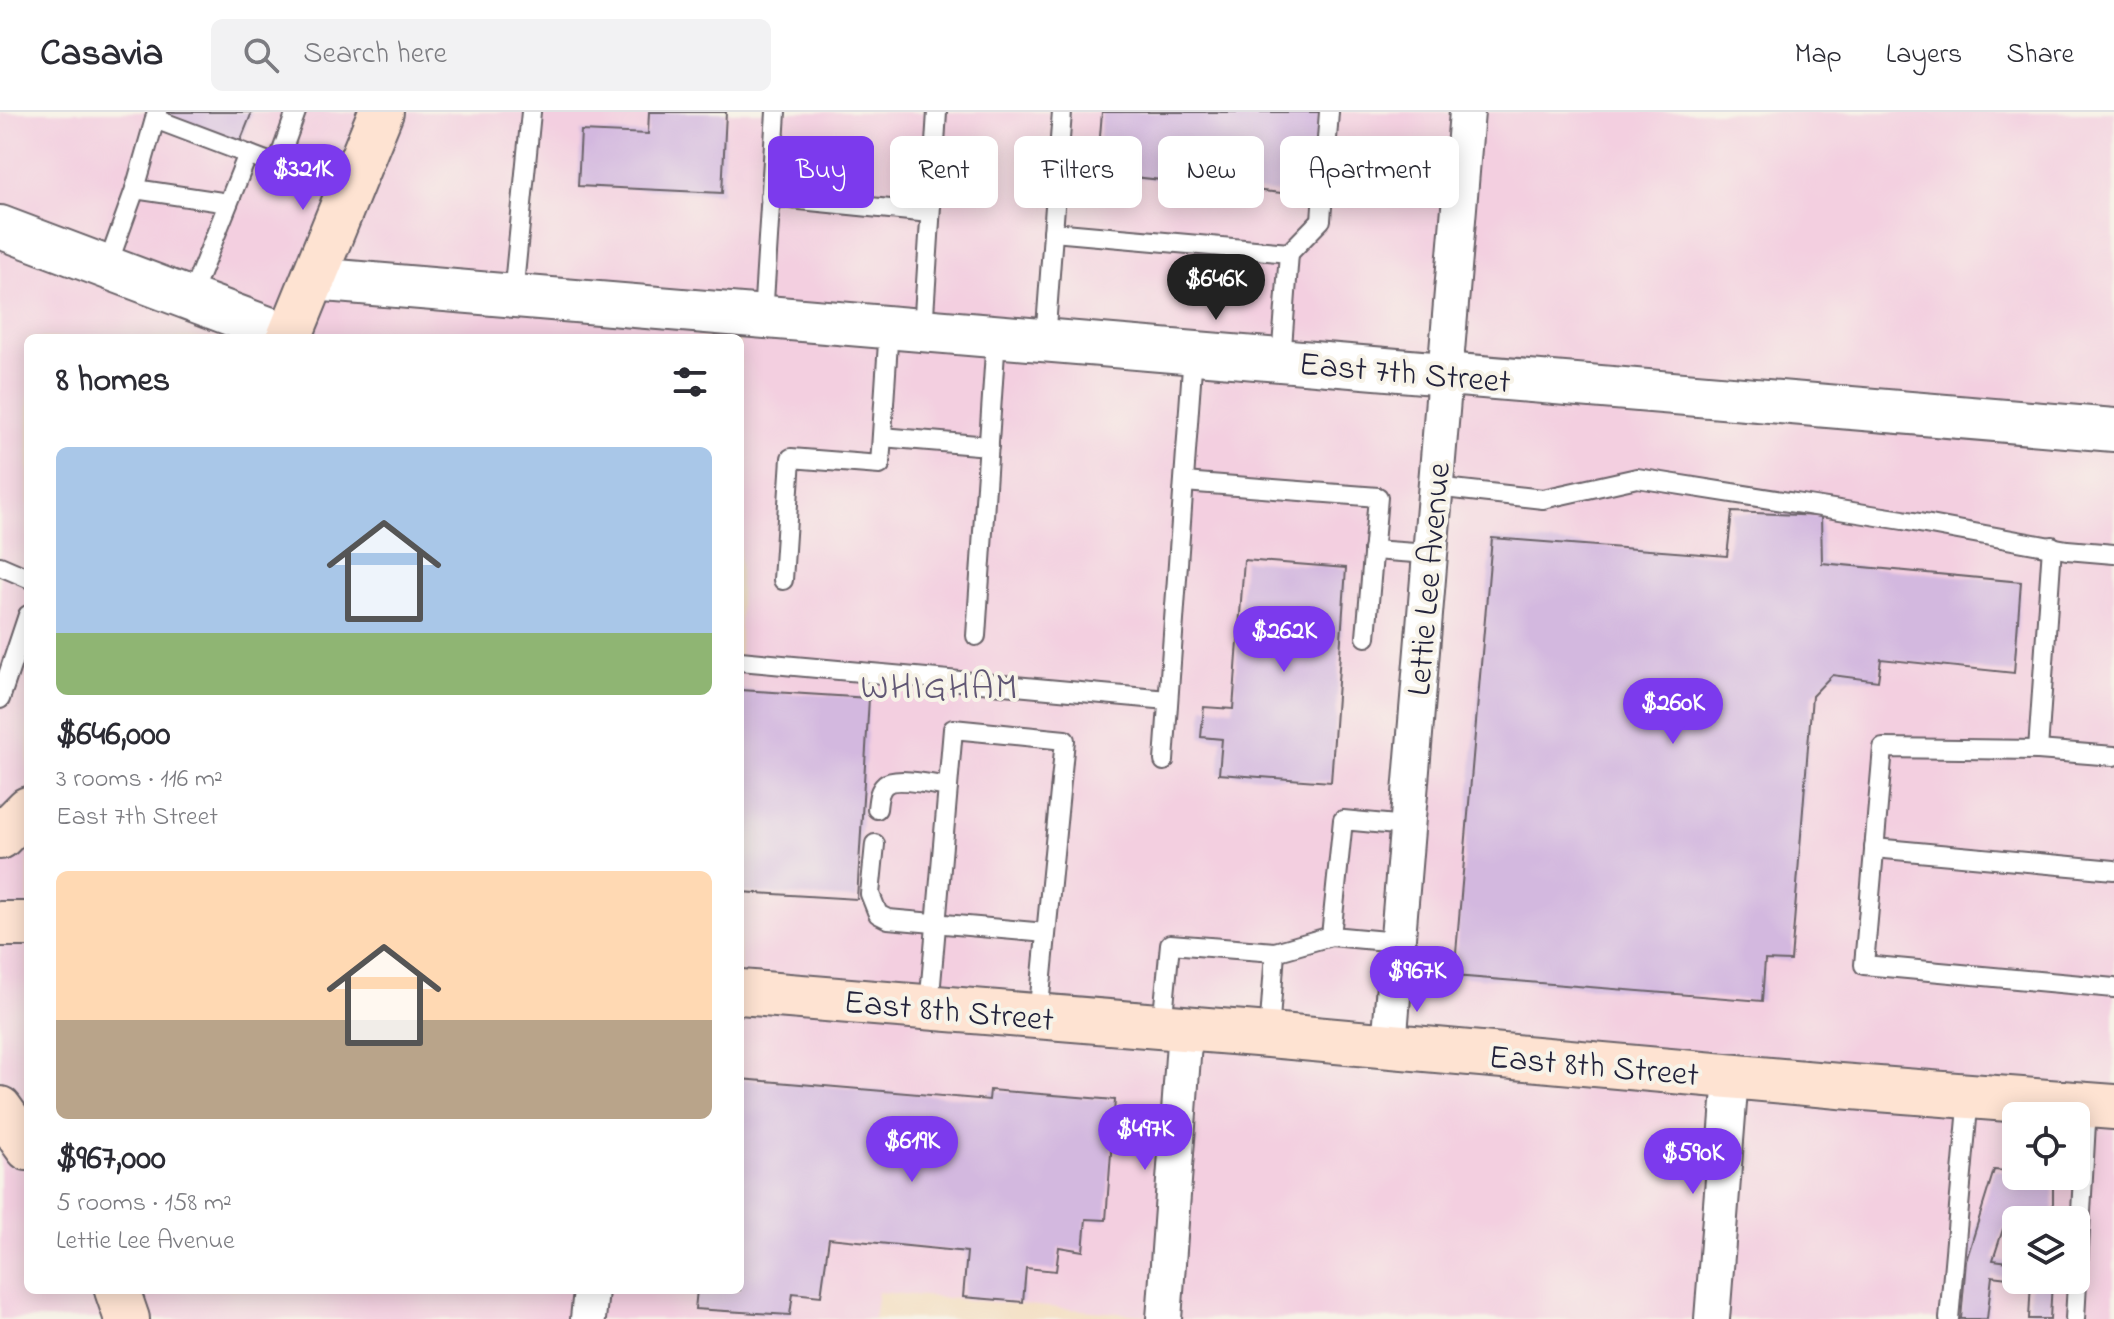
<!DOCTYPE html>
<html lang="en">
<head>
<meta charset="utf-8">
<style>
	:root { --surface:#fff; --page:#f2f2f3; --text:#2b2b33; --muted:#7c7c81; --line:#e1e1e2; --accent:#7c3aed }
	body { margin:0; font-family:"Indie Flower",sans-serif; background:var(--page); color:var(--text); height:100vh; display:flex; flex-direction:column; font-size:30px; white-space:nowrap }
	* { box-sizing:border-box; margin:0 }
	p { font-size:26px; color:var(--muted) }
	.icon { flex:none; width:44px; height:44px; fill:none; stroke:currentColor; stroke-width:2; stroke-linecap:round; stroke-linejoin:round }
	.map { position:relative; flex:1; overflow:hidden }
	.sheet { position:absolute; left:24px; top:222px; width:720px; height:960px; display:flex; flex-direction:column; background:var(--surface); border-radius:12px; box-shadow:0 4px 20px #0003 }
	.sheet>* { flex:none }
	.top-card { position:absolute; left:768px; top:24px; width:760px; height:72px; display:flex; gap:16px }
	.buttons { position:absolute; left:2002px; top:990px; display:grid; gap:16px }
	.buttons a { display:grid; place-items:center; width:88px; height:88px; border-radius:12px; background:var(--surface); box-shadow:0 4px 20px #0003; font-size:40px }
	.price { position:absolute; translate:-50% -68px; padding:0 18px; border-radius:28px; background:var(--accent); color:#fff; font-size:26px; line-height:52px; filter:drop-shadow(0 2px 4px #0008) }
	.price::after { content:''; position:absolute; left:50%; top:48px; width:24px; height:18px; margin-left:-12px; background:inherit; clip-path:polygon(0 0,100% 0,50% 100%) }
	.price.current { background:#222; color:#fff }
	ul { padding:0; list-style:none }
	li { display:grid; align-content:center; gap:16px; height:424px; padding:0 32px }
	li span { display:grid; place-items:center; height:248px; border-radius:12px; color:#555 }
	li>.icon { margin-inline-start:auto }
	span .icon { width:144px; height:144px; fill:#fffc; stroke-width:1 }
	li b { font-size:34px }
	h2 { display:flex; justify-content:space-between; align-items:center; height:96px; padding:0 32px; font-size:34px }
	.chip { padding:0 28px; border-radius:12px; background:var(--surface); box-shadow:0 4px 20px #0003; font-size:28px; line-height:72px }
	.chip.current { background:var(--accent); color:#fff }
	header { display:flex; align-items:center; gap:48px; box-sizing:border-box; height:112px; padding:0 40px; background:var(--surface); border-bottom:2px solid var(--line) }
	header strong { font-size:38px }
	nav { display:flex; gap:44px; margin-inline-start:auto; font-size:28px }
	.search { width:560px; height:72px; background:var(--page); display:flex; align-items:center; gap:20px; box-sizing:border-box; padding:0 28px; border-radius:12px; color:var(--muted); font-size:30px }
	.map>svg:first-child { display:block }
</style>
</head>
<body>
<header>
<strong>Casavia</strong>
<div class="search"><svg class="icon" aria-label="search" viewBox="0 0 24 24"><circle cx="10" cy="10" r="6"/><path d="M15 15l6 6"/></svg>Search here</div>
<nav><a>Map</a><a>Layers</a><a>Share</a></nav>
</header>
<div class="map">
<svg width="2114" height="1207" viewBox="0 0 2114 1207">
	<rect width="100%" height="100%" fill="#f7f3e8"/>
	<filter id="ink" filterUnits="userSpaceOnUse"><feTurbulence type="fractalNoise" baseFrequency=".0125" numOctaves="2"/><feDisplacementMap in="SourceGraphic" scale="16" xChannelSelector="R" yChannelSelector="G"/><feConvolveMatrix kernelMatrix="1 2 1 2 8 2 1 2 1" color-interpolation-filters="sRGB"/></filter>
	<filter id="wash" filterUnits="userSpaceOnUse"><feTurbulence type="fractalNoise" baseFrequency=".006" numOctaves="4" result="noise"/><feDisplacementMap in="SourceGraphic" scale="32" xChannelSelector="R" yChannelSelector="G"/><feGaussianBlur stdDeviation="1.8" result="paint"/><feColorMatrix in="noise" values="0 0 0 0 0 0 0 0 0 0 0 0 0 0 0 0 0 1.4 0 .05"/><feComposite in="paint" operator="in"/></filter>
	<g filter="url(#wash)">
		<rect width="100%" height="100%" fill="#f3ddbf"/>
		<path fill="#f3cfe0" fill-rule="evenodd" d="M0 0H2114V1207H1185L878 1180 874 1207H0ZM28 226H740V1178H28ZM2016 1004H2076V1064H2016ZM2016 1108H2076V1168H2016Z"/>
		<g id="blocks">
			<g fill="#d3b8df">
				<polygon points="163,0 252,0 240,30"/>
				<polygon points="649,0 726,0 722,81 578,74 581,19 648,22"/>
				<polygon points="1102,0 1319,0 1318,85 1097,61"/>
				<polygon points="1732,400 1821,404 1822,451 2021,470 2014,561 1881,547 1878,569 1832,563 1812,584 1791,849 1765,848 1762,889 1454,864 1492,426 1727,444"/>
				<polygon points="1244,448 1346,456 1331,670 1219,662 1222,627 1201,625 1204,595 1233,597"/>
				<polygon points="740,578 869,586 857,787 740,780"/>
				<polygon points="740,967 989,988 990,978 1115,988 1106,1108 1086,1107 1083,1139 1059,1135 1056,1159 1026,1156 1023,1190 963,1185 967,1140 829,1126 821,1184 793,1181 790,1203 695,1197 697,1178 740,1178"/>
				<polygon points="1994,1058 2016,1060 2016,1064 2053,1064 2053,1108 2016,1108 2016,1119 2003,1117 1993,1148 2016,1151 2016,1167 1992,1164 1987,1207 1961,1207 1966,1149"/>
				<polygon points="2031,1168 2052,1168 2050,1207 2029,1207"/>
			</g>
		</g>
	</g>
	<g filter="url(#ink)">
		<use href="#blocks" fill-opacity="0" stroke="#6b6369" stroke-width="2"/>
		<g fill="none" stroke-linecap="round" stroke-linejoin="round">
			<g stroke="#6b6369" stroke-width="22">
				<g id="service">
					<polyline points="157,0 155,7 348,80"/>
					<polyline points="277,53 296,0"/>
					<polyline points="135,77 155,7"/>
					<polyline points="770,85 930,101"/>
					<polyline points="1053,120 1289,141 1321,108 1329,0"/>
					<polyline points="107,155 135,77 228,91"/>
					<polyline points="513,184 531,0"/>
					<polyline points="190,187 248,42"/>
					<polyline points="763,205 776,0"/>
					<polyline points="923,218 937,0"/>
					<polyline points="1045,229 1062,0"/>
					<polyline points="1281,249 1289,141"/>
					<polyline points="882,325 989,334"/>
					<polyline points="1184,370 1378,385 1366,525"/>
					<polyline points="1435,375 1543,387 1637,366 1903,408 2067,438 2114,442"/>
					<polyline points="2052,434 2038,638 1883,636 1864,853 2114,876"/>
					<polyline points="1373,438 1429,442"/>
					<polyline points="0,454 28,466"/>
					<polyline points="783,468 791,346 880,353 889,215"/>
					<polyline points="976,524 996,225"/>
					<polyline points="740,549 1168,588"/>
					<polyline points="0,587 28,503"/>
					<polyline points="2038,638 2114,644"/>
					<polyline points="1164,649 1193,241"/>
					<path d="M877 697C878 689 878 679 885 673 895 664 935 673 948 675"/>
					<polyline points="875,732 870,782 878,802 888,807 1046,821"/>
					<polyline points="1874,736 2114,758"/>
					<polyline points="1331,824 1343,708 1407,714"/>
					<polyline points="929,895 953,617 1065,628 1038,905"/>
					<polyline points="1162,914 1170,832 1275,840 1331,824 1397,830"/>
					<polyline points="1269,923 1275,840"/>
					<polyline points="1949,1207 1969,984"/>
					<polyline points="2075,1207 2087,993"/>
				</g>
			</g>
			<g stroke="#6b6369" stroke-width="38">
				<g id="minor">
					<polyline points="1389,933 1467,0"/>
					<polyline points="588,1207 591,1178"/>
					<polyline points="1164,1207 1185,917"/>
					<polyline points="1712,1207 1731,965"/>
				</g>
			</g>
			<g stroke="#6b6369" stroke-width="46">
				<g id="tertiary">
					<polyline points="0,115 289,224"/>
					<polyline points="313,167 2114,318"/>
				</g>
			</g>
			<g stroke="#6b6369" stroke-width="48">
				<g id="secondary">
					<polyline points="289,226 381,0"/>
					<polyline points="0,725 28,697"/>
					<polyline points="0,812 28,812"/>
					<polyline points="740,880 1269,923 1839,974 2114,995"/>
					<polyline points="0,997 28,1036"/>
					<polyline points="117,1178 127,1207"/>
				</g>
			</g>
			<use href="#service" stroke="#fff" stroke-width="18"/>
			<use href="#minor" stroke="#fff" stroke-width="34"/>
			<use href="#tertiary" stroke="#fff" stroke-width="42"/>
			<use href="#secondary" stroke="#fee3d2" stroke-width="44"/>
		</g>
	</g>
	<g text-anchor="middle" stroke-width="8" stroke-linejoin="round" paint-order="stroke">
		<g font-size="34" fill="#22223b" stroke="#f7f3e8">
			<text transform="translate(1405 259) rotate(5)" y="12">East 7th Street</text>
			<text transform="translate(1427 467) rotate(-85)" y="12">Lettie Lee Avenue</text>
			<text transform="translate(949 897) rotate(5)" y="12">East 8th Street</text>
			<text transform="translate(1594 952) rotate(5)" y="12">East 8th Street</text>
		</g>
		<g font-size="36" letter-spacing="2" fill="#605674" stroke="#f7f3e8">
			<text x="940" y="586">WHIGHAM</text>
		</g>
	</g>
</svg>
<div class="buttons">
<a><svg class="icon" aria-label="locate" viewBox="0 0 24 24"><circle cx="12" cy="12" r="6"/><path d="M12 2v4M12 18v4M2 12h4M18 12h4"/></svg></a>
<a><svg class="icon" aria-label="layers" viewBox="0 0 24 24"><path d="M12 4l9 5-9 5-9-5zM3 14l9 5 9-5"/></svg></a>
</div>
<b class="price" style="left:303px;top:100px">$321K</b>
<b class="price current" style="left:1216px;top:210px">$646K</b>
<b class="price" style="left:1284px;top:562px">$262K</b>
<b class="price" style="left:1673px;top:634px">$260K</b>
<b class="price" style="left:1417px;top:902px">$967K</b>
<b class="price" style="left:1145px;top:1060px">$497K</b>
<b class="price" style="left:912px;top:1072px">$619K</b>
<b class="price" style="left:1693px;top:1084px">$590K</b>
<div class="top-card">
<a class="chip current">Buy</a>
<a class="chip">Rent</a>
<a class="chip">Filters</a>
<a class="chip">New</a>
<a class="chip">Apartment</a>
</div>
<section class="sheet">
<h2>8 homes<svg class="icon" aria-label="filters" viewBox="0 0 24 24"><path d="M4 7h16M4 17h16"/><circle cx="9" cy="7" r="2"/><circle cx="15" cy="17" r="2"/></svg></h2>
<ul>
<li><span style="background:linear-gradient(#a9c7e8 75%,#8fb573 0)"><svg class="icon" aria-label="home" viewBox="0 0 24 24"><path d="M3 11l9-7 9 7M6 9v11h12V9"/></svg></span><div><b>$646,000</b><p>3 rooms · 116 m²</p><p>East 7th Street</p></div></li>
<li><span style="background:linear-gradient(#ffd9b3 60%,#b9a48a 0)"><svg class="icon" aria-label="home" viewBox="0 0 24 24"><path d="M3 11l9-7 9 7M6 9v11h12V9"/></svg></span><div><b>$967,000</b><p>5 rooms · 158 m²</p><p>Lettie Lee Avenue</p></div></li>
</ul>
</section>
</div>
</body>
</html>
